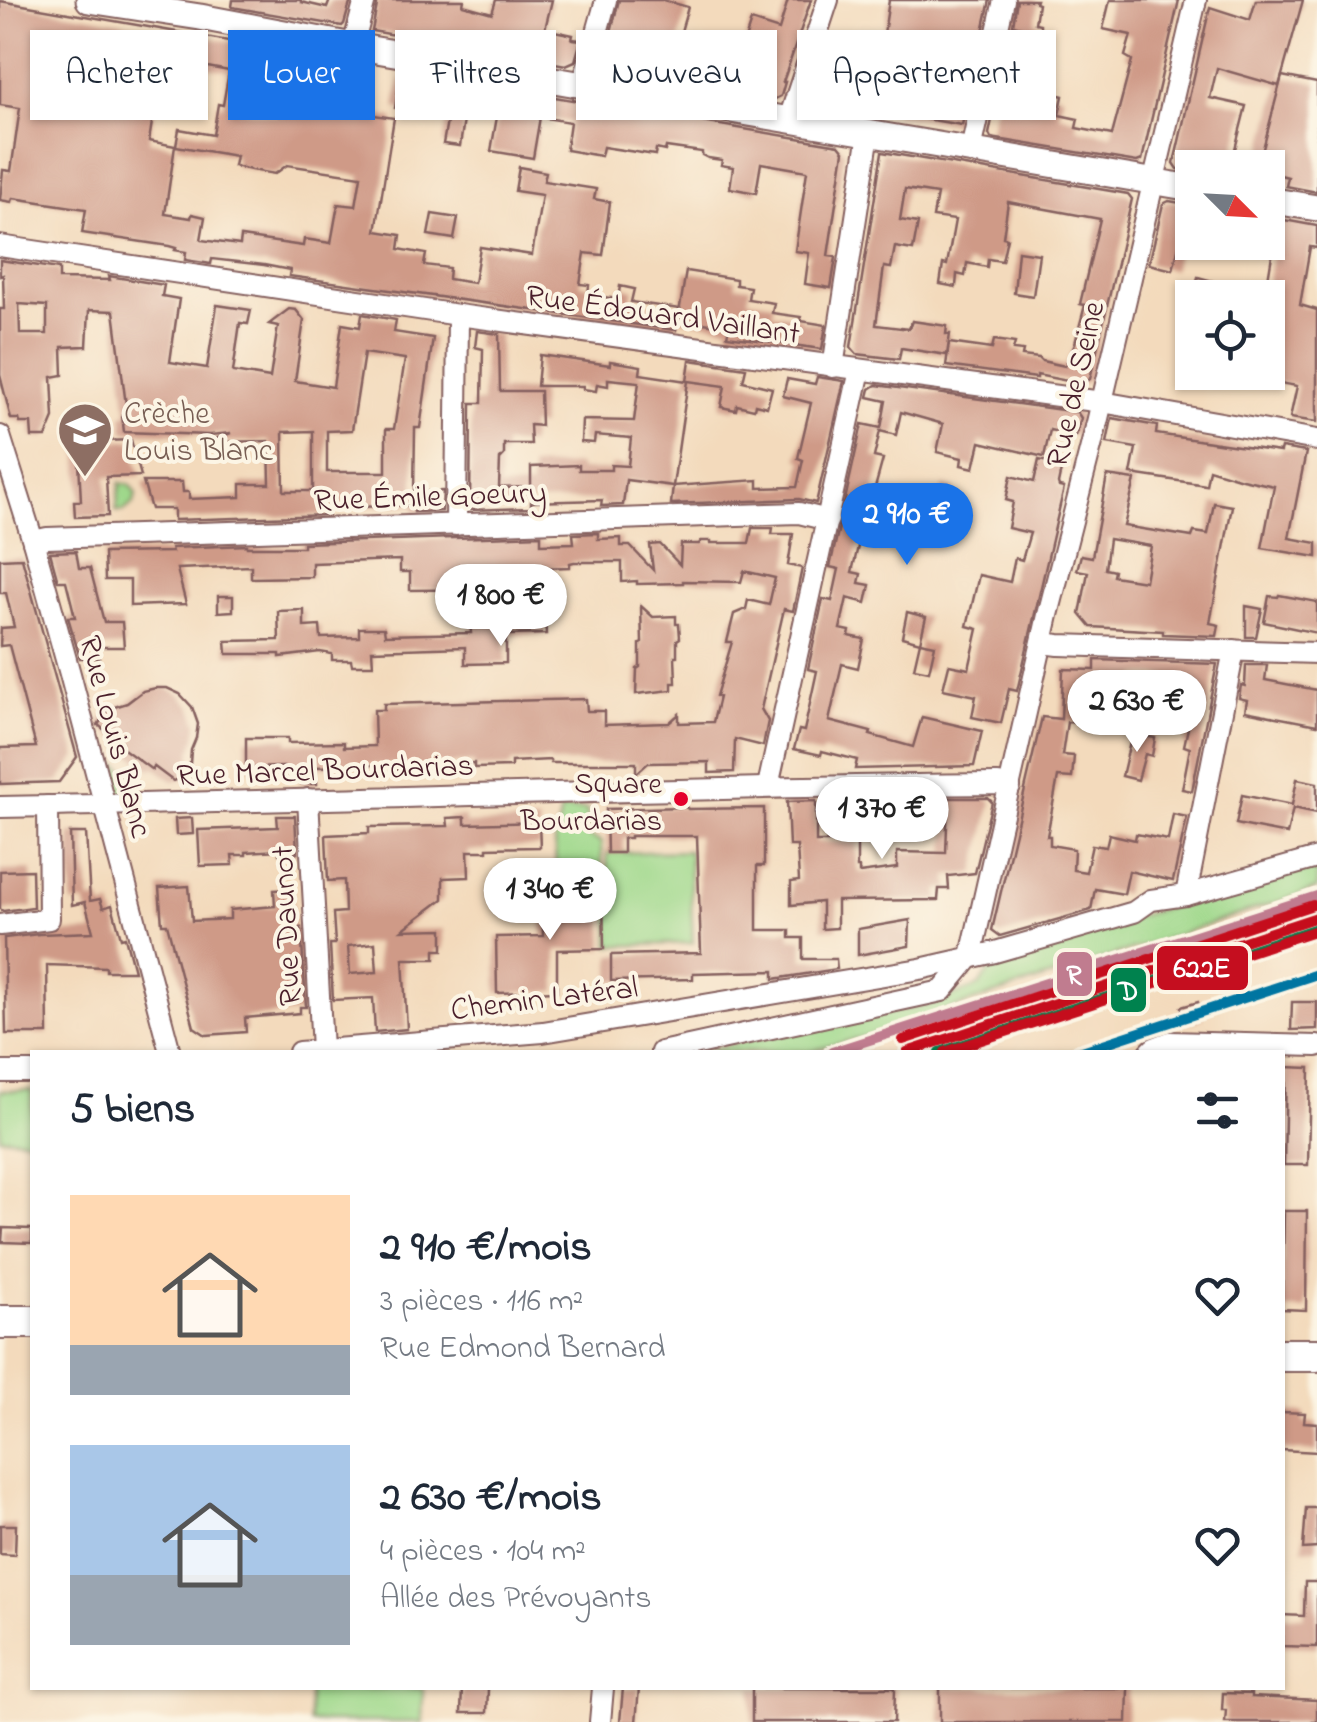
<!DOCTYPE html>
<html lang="fr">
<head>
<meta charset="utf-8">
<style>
	:root { --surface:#fff; --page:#f6f6f7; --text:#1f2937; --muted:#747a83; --accent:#1a73e8 }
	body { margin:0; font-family:"Indie Flower",sans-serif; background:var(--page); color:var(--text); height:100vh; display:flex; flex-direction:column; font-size:38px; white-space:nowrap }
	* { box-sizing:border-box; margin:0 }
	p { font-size:32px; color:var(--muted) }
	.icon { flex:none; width:55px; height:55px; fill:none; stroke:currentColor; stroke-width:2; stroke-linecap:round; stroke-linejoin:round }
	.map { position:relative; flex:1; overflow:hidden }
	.side { position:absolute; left:30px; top:1050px; width:1255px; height:640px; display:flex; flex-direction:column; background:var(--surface); border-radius:0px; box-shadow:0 2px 8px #0004 }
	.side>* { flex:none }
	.guide { position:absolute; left:30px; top:30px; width:1258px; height:90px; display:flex; gap:20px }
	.needle { width:65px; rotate:114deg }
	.fabs { position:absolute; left:1175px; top:150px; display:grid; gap:20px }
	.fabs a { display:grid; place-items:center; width:110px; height:110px; border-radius:0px; background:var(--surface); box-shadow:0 2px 8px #0004; font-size:50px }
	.price { position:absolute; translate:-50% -85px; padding:0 22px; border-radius:35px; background:#fff; color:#222; font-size:32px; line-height:65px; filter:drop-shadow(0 2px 5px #0008) }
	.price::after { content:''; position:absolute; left:50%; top:60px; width:30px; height:22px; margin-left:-15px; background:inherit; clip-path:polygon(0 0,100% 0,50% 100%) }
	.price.current { background:var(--accent); color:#fff }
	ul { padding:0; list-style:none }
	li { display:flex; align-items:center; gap:30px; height:250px; padding:0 40px }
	li span { display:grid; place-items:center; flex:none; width:280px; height:200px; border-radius:0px; color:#555 }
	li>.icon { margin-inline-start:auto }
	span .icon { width:120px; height:120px; fill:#fffc; stroke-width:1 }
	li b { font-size:42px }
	h2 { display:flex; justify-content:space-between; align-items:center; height:120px; padding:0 40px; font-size:42px }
	.chip { padding:0 35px; border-radius:0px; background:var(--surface); box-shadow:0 2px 8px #0004; font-size:35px; line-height:90px }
	.chip.current { background:var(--accent); color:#fff }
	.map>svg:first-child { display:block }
</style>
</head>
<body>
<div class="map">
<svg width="1317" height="1722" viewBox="0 0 1317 1722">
	<rect width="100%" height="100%" fill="#fcf5e5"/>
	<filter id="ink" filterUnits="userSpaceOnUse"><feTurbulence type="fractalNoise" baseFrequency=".01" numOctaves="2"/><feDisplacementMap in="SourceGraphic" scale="20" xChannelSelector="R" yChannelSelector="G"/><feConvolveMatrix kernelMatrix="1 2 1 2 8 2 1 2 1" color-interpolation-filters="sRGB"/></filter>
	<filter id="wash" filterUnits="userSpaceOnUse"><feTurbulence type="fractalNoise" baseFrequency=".0048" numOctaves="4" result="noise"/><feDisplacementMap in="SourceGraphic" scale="40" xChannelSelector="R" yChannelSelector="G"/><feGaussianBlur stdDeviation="2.25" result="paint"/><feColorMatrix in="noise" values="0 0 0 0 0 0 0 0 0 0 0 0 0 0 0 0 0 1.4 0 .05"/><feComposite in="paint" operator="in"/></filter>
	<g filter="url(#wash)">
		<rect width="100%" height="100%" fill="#f3dabc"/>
		<g fill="#9fd88b" stroke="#747c5b" stroke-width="2.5">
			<polygon points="120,483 130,485 136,494 134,503 124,511 116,511"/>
			<path d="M99 752 111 760 110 763 116 766 118 764 128 773 133 796C103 794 105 777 99 752Z"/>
			<polygon points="561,810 587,810 588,836 601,842 602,874 556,875 555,839"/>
			<polygon points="689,851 693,943 610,946 607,853"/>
			<polygon points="1317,865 1317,889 881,1032 808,1052 693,1052 932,1004 979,986 996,961 1131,918"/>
			<polygon points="32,1090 32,1140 0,1137 0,1091"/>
			<polygon points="309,1688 423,1688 422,1722 309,1722"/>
		</g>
		<g id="blocks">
			<g fill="#cf9a87" fill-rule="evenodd">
				<polygon points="233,0 301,0 301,2 327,8 330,0 351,0 344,24 342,26 232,7"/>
				<polygon points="378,0 464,0 463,5 492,13 496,0 552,0 545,29 573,35 572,39 581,40 575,61 566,65 372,31"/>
				<polygon points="619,0 663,0 688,7 672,63 734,74 751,21 779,30 788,0 811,0 783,82 785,82 781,96 773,100 604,71 602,68"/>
				<polygon points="889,0 990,0 962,125 896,114 896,107 889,103 881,87 876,86 882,46 877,43 884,34"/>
				<polygon points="1017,0 1036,0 1035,3 1038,4 1035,23 1040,24 1040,31 1031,66 1034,67 1030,84 1050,89 1049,92 1063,96 1059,115 1078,119 1076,128 1112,135 1132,60 1125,56 1131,35 1103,29 1110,0 1179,0 1142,160 1137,162 991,138 989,134 999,86 1001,86 1003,78 1006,78 1021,27 1013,25"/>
				<polygon points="1256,0 1303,0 1279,86 1217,68 1210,98 1246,106 1234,153 1237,154 1234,168 1192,168 1192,172 1178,169 1174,163 1210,7 1250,20"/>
				<path d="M0 1 349 62 341 110 394 118 376 231 401 235 399 249 426 254 424 265 449 268 448 279 474 283 480 247 532 255 542 195 515 191 519 167 546 172 544 181 596 189 594 199 610 202 603 255 585 253 580 284 589 285 588 295 618 299 620 286 634 289 631 302 680 309 676 330 289 276 290 270 264 265 212 259 211 264 185 260 186 252 175 250 176 248 169 246 82 233 86 209 13 198 12 202 0 200 3 170 11 171 20 108 0 105ZM163 53 190 58 184 94 198 97 202 66 229 71 223 105 218 104 213 135 179 129 176 146 236 156 234 166 251 170 275 174 287 165 361 176 356 206 338 204 331 243 304 239 303 246 241 237 240 245 201 240 205 217 192 214 191 218 165 214 175 146 149 141ZM248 81 285 87 280 116 243 110Z"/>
				<polygon points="424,75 839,145 844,151 828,256 836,257 831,288 805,284 809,253 795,251 807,171 761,163 756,193 730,188 733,167 721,165 722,160 708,158 702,155 702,152 666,147 665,151 656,149 655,155 603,147 601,156 566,150 570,122 540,117 533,158 491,151 498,111 470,107 466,107 460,146 443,144 448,116 395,108 400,79 423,82"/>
				<polygon points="1282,76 1317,83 1317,192 1286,186 1288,177 1268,172 1268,168 1258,168"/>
				<polygon points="882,152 1128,194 1132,199 1090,379 1083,384 1037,375 1037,378 946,366 949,343 992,349 994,340 1015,343 1013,350 1023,351 1022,356 1039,358 1042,361 1065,366 1075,343 1085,305 1080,304 1100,219 1008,202 1003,237 1007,238 1002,261 988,259 987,267 967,263 965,276 957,274 956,287 940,284 943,264 947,265 955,220 933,217 937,194 905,189 900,220 918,223 913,250 895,247 891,268 884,267 876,325 909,329 912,321 947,326 946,334 950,334 947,355 901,348 899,359 857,354 851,347"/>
				<polygon points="1169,201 1192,205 1192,234 1182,233 1173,270 1149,264 1163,204"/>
				<polygon points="432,214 458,218 454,239 428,235"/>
				<polygon points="1268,217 1317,226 1317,248 1310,247 1300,305 1317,310 1317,422 1290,418 1297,386 1268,381 1268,298 1265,298 1273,249 1268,248"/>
				<polygon points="1018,251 1039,254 1033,296 1014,293"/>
				<path d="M0 260 59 269V279L110 280 109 276 164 285 162 296 179 299 170 362 207 368 217 305 251 310 248 324 240 323 233 372 270 378 278 326 269 324 289 309 296 310 304 320 295 381 333 387 342 324 360 327 362 314 396 320 394 332 433 338 420 428H415L414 492 443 491 442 511 414 512V505L386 506 328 508V515L174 520V509H151L143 482H182L183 492H189V499L241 497V484H270L269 441 216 442 215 439 231 433 210 435 124 432 122 415 127 413 114 311 89 310 87 346 62 347 63 375 52 377 54 418 46 437H32L31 423H20L19 419H11L0 375V309H4L3 275 0 276ZM19 304 47 306V334H20ZM364 353 405 359 394 429H386V472H327V431L352 430ZM313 431V491H284L283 432Z"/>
				<polygon points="686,271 736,279 736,285 750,287 748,299 774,303 772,313 801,317 801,321 826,325 822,349 727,336 729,327 678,319"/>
				<polygon points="1198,277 1256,293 1256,298 1217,298 1194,291"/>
				<polygon points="477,331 499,334 500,391 540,391 541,426 530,425 531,444 504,444 504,455 500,459 499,488 531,487 531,467 579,465 579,470 611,470 611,465 628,466 631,438 595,435 594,443 581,442 582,420 634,421 639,382 608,379 608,386 597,384 596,391 583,389 583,386 537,386 540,355 610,365 610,361 641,366 640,374 687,381 690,360 746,368 743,381 772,388 767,407 755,404 754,409 737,405 736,410 721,407 725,386 688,381 673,486 626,480 623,505 601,506 602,500 531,502 531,508 470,510 471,403 482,403 483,349 475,347"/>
				<polygon points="817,377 844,381 816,503 799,499 671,504 673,486 758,480 758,488 797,487 803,460 798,458 811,403 783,396 787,379 815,384"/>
				<polygon points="876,385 1077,412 1081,418 1076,436 1050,430 1044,457 980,442 974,468 961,465 962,458 937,452 943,424 901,412 896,435 880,431 874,457 883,459 870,506 865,505 864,521 852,572 861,574 859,583 870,585 866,603 847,598 840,629 850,631 849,636 864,639 858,668 842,664 829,721 871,732 870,735 913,747 922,717 982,731 974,766 855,769 857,760 822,751 821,755 794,749 799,730 804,731 817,671 808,669 823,599 832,601 839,569 830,567 862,424 881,428 886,401 868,397 870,389"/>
				<polygon points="1112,418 1157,426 1156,434 1280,452 1281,448 1306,452 1289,538 1317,543 1317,557 1262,548 1274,486 1242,479 1209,469 1206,485 1131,474 1136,448 1107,443"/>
				<polygon points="131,440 141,476 106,477 108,516 75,517 74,501 81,501 78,442"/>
				<polygon points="1039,460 1062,465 1058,484 1059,487 1064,488 1017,691 1009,689 1001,723 972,717 976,696 943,689 949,665 969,669 978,629 967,626 979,575 1010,582 1015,558 1022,560 1030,533 1008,528 1013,502 1006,500 1011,476 1034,482"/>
				<path d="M1107 476 1135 480 1124 526 1192 537 1194 532 1208 534 1214 503 1232 506 1210 623 1219 625 1217 636 1163 634V631L1091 627 1080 614 1088 572 1077 570 1081 555 1092 557ZM1109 539 1151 546 1145 581 1113 576 1114 571 1105 569Z"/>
				<polygon points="943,486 955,489 945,533 932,530"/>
				<polygon points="752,528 773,528 772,534 793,534 788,565 802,568 793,611 784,609 761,709 768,721 763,746 735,739 734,772 709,773 709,762 648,763 636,774 636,763 551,763 550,760 511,762 511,767 474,768 474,763 431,764 431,769 396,770 396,765 376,765 316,767 317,784 301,784 301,769 283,770 283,767 246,768 246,738 288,738 288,743 344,742 344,747 375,746 374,710 384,710 384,704 586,699 587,711 604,711 604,725 669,723 679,714 679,723 713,722 719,697 716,696 732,642 727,642 734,614 746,609 748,600 769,605 775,578 744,571 741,582 683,581 683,583 637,584 637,581 622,582 622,562 574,562 570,563 570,567 542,568 546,634 506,635 506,663 465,664 465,647 372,650 373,665 352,665 351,660 332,660 332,654 320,652 280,657 280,654 227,654 226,641 279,640 278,611 304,610 304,627 320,626 321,638 359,637 359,628 384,628 385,635 471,633 470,620 505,619 504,589 410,590 410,572 400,572 400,560 312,563 312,577 251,578 251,566 177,569 186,604 130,606 130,580 105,580 104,553 172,552 171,548 247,545 247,547 303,547 303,543 541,535 541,544 574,543 573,534 598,533 598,539 621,538 621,546 630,546 653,570 650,545 660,544 680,565 681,544 699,544 701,541 711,541 711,543 749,543"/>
				<polygon points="76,551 79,568 90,568 104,622 122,622 124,647 97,647 99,658 80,658 68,617 75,617 66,581 58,581 50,552"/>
				<polygon points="22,558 77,757 59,782 0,784 0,748 36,747 9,645 0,646 1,628 14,627 6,593 0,593 0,559"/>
				<polygon points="1279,595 1317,602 1317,633 1264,622 1269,596 1278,597"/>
				<polygon points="218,596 233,596 233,611 218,612"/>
				<polygon points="641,606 653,617 676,616 676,624 679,624 680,638 677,640 677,656 675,656 676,683 672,683 672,690 636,694 637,669 640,667 640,644 642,643"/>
				<polygon points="1246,606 1262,609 1256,637 1246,637"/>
				<polygon points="907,612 926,617 920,642 902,637"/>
				<polygon points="920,642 935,645 929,671 914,668"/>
				<polygon points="1095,660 1217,664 1192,791 1182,789 1190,748 1184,746 1190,719 1177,716 1183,685 1180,685 1180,682 1166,680 1167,676 1138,675 1136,681 1098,678 1096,723 1067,722 1062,755 1074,756 1072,778 1058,777 1047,836 1050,836 1050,845 1074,849 1073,870 1086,872 1092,845 1106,847 1109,834 1135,840 1136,834 1168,840 1173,814 1187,817 1173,881 1129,871 1124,894 1095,889 1091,910 1000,936 992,930 1042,717 1061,719 1063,669 1095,670"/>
				<polygon points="1246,665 1267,665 1265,680 1317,690 1317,725 1245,711 1247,700 1239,698 1241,685 1245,686"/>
				<polygon points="156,688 167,688 180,694 192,707 198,724 196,738 191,750 189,777 173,781 153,766 152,770 117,744 121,742 98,725 108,709 127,703 143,691"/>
				<polygon points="1132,734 1155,738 1152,756 1145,754 1138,780 1122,776"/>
				<polygon points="1297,779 1317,783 1317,813 1293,808 1287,834 1236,824 1242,795 1292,805"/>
				<polygon points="948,798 988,798 992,802 975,873 948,876 949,889 939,889 938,900 837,901 837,928 822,929 822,902 791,905 791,882 799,881 797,846 789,846 787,802 816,801 816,842 857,842 857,868 859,868 859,873 897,868 897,852 946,853"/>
				<polygon points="885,799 915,799 915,816 905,816 905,838 889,839"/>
				<polygon points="686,807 688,809 764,808 764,866 757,866 757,930 790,930 790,938 803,938 803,959 836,959 837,969 774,979 774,971 693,973 693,979 611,981 611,955 701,953 697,836 630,836 630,838 623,838 623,853 607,853 606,809"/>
				<polygon points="277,816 295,816 297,853 279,854 279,850 246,852 246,855 232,855 233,865 200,866 198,830 278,827"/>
				<path d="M465 817V824L539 822 540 847 487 848V851H468L469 877 443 878V899L402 930 443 929V950H435V959H403L407 1029 375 1032 373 998 333 1000 330 944H335L333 913 345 912 344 880 328 881 326 835 369 833V827L448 826 447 818ZM375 943 377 972 350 974 348 946Z"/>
				<polygon points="192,818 193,834 176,835 175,819"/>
				<polygon points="70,833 86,833 90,901 100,899 103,908 112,905 121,938 125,937 134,971 106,971 106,967 47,965 48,1034 6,1034 4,938 39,934 93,932 85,902 72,905"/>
				<polygon points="32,870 33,907 3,911 0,909 0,871"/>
				<polygon points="189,886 192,921 230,919 230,910 275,906 274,890 291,889 295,930 301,928 306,1007 300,1007 300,1013 245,1018 246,1032 206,1035 194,1027 167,924 162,924 159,888"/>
				<polygon points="603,893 604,949 557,950 557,991 497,993 496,937 543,936 542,894"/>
				<polygon points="910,920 909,946 858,955 858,929"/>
				<polygon points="1198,1002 1203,1018 1186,1024 1181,1007"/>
				<polygon points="1292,1002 1317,1002 1317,1029 1291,1030"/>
				<polygon points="1286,1067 1310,1068 1308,1165 1284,1165"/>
				<polygon points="1284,1211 1307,1211 1306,1310 1282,1309"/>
				<polygon points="3,1228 32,1229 32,1243 2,1242"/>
				<polygon points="1282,1412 1305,1413 1304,1422 1317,1423 1317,1452 1282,1450"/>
				<polygon points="1306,1508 1317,1508 1317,1548 1303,1549"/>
				<polygon points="0,1525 16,1525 15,1555 0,1554"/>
				<polygon points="1305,1582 1317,1582 1317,1647 1282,1646 1282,1615 1304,1616"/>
				<polygon points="462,1688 488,1688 487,1713 461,1713"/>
				<polygon points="623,1688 639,1688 636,1722 620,1722"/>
				<polygon points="752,1688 895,1688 894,1722 752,1722"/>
				<polygon points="940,1688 1128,1688 1127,1722 940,1722"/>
				<polygon points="1223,1693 1251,1694 1251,1697 1317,1700 1317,1722 1225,1722 1226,1710 1222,1710"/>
			</g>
		</g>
	</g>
	<g filter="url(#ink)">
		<use href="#blocks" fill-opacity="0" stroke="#85605e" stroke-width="2.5"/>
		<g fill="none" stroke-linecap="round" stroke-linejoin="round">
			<g stroke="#85605e" stroke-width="24">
				<g id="minor">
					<polyline points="353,46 365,0"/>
					<polyline points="583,83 606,0"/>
					<polyline points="789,119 828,0"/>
					<polyline points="971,150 1004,0"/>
					<polyline points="0,246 458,315 1102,402 1317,440"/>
					<polyline points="833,367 869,133"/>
					<polyline points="0,436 33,541 70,674 170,1052"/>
					<polyline points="456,525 458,315"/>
					<polyline points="33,541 47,538 799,513 828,520"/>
					<polyline points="1042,643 1059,645 1317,653"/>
					<polyline points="768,786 860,370"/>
					<polyline points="308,799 322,1049"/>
					<path d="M0 807C333 801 665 787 998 784L1010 787"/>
					<polyline points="1186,895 1234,650"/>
					<polyline points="0,925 49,919 48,806"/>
					<polyline points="299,1052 543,1032 920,969 995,952 1134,912 1151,900 1186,895 1317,858"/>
					<polyline points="661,1052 942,991 971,956 1048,615 1096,427 1196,0"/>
					<polyline points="1150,1052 1154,1048 1170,1042 1317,1046"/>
					<polyline points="0,1072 32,1072"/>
					<polyline points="600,1722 603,1688"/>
				</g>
			</g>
			<g stroke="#85605e" stroke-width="29">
				<g id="tertiary">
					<polyline points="89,0 200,17 353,46 1192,188"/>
					<polyline points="1268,200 1317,208"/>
				</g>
			</g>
			<g stroke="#85605e" stroke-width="36">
				<g id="primary">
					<polyline points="0,1322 32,1322"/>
					<polyline points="1282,1355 1317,1355"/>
				</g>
			</g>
			<use href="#minor" stroke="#fff" stroke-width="20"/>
			<use href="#tertiary" stroke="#fff" stroke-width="25"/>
			<use href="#primary" stroke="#fff" stroke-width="32"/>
			<g stroke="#fcf5e5" stroke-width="18">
				<polyline id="rail-1" points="940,1052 1317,928"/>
			</g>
			<g stroke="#fcf5e5" stroke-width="18">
				<polyline id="rail-2" points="832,1052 1317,896"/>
			</g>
			<g stroke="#fcf5e5" stroke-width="18">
				<polyline id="rail-3" points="907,1052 1317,917"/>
			</g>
			<g stroke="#fcf5e5" stroke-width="18">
				<polyline id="rail-4" points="945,1052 1317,930"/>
			</g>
			<g stroke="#fcf5e5" stroke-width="18">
				<polyline id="rail-5" points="903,1040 1313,905"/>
			</g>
			<g stroke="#fcf5e5" stroke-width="18">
				<polyline id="rail-6" points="1079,1052 1317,974"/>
			</g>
			<use href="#rail-1" stroke="#00824e" stroke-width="10"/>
			<use href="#rail-2" stroke="#c07c8f" stroke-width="10"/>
			<use href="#rail-3" stroke="#c50e1f" stroke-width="10"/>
			<use href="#rail-4" stroke="#c50e1f" stroke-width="10"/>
			<use href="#rail-5" stroke="#c50e1f" stroke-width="10"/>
			<use href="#rail-6" stroke="#0075a1" stroke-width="10"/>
		</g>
	</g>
	<defs>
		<g id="school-pin" transform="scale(2.875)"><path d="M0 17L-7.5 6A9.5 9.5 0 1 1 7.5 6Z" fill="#8d6e63" stroke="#fcf5e5"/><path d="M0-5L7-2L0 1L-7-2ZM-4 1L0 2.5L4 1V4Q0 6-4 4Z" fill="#fff"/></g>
	</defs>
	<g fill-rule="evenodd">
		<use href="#school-pin" x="85" y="430"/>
	</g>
	<circle fill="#e4002b" stroke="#fcf5e5" stroke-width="4" cx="681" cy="799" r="9"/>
	<g text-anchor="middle" stroke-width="8" stroke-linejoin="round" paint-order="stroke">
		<g font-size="30" fill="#4a1f2b" stroke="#fcf5e5" text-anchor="end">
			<text x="662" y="793">Square<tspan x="662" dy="37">Bourdarias</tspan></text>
		</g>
		<g font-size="32" fill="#4a1f2b" stroke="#fcf5e5">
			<text transform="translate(663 313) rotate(8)" y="11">Rue Édouard Vaillant</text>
			<text transform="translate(1074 384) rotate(-77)" y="11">Rue de Seine</text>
			<text transform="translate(430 495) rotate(-2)" y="11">Rue Émile Goeury</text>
			<text transform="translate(117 736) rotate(75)" y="11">Rue Louis Blanc</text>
			<text transform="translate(325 769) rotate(-2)" y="11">Rue Marcel Bourdarias</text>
			<text transform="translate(285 926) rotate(-93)" y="11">Rue Daunot</text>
			<text transform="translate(544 997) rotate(-7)" y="11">Chemin Latéral</text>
		</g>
		<g font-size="32" fill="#785e54" stroke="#fcf5e5" text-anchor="start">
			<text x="124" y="423">Crèche<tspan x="124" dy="37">Louis Blanc</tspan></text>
		</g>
	</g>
	<g stroke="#fcf5e5" stroke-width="4">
		<rect x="1155" y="944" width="95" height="48" rx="10" fill="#c50e1f"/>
		<rect x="1055" y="950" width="39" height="48" rx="10" fill="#c07c8f"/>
		<rect x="1109" y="966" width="39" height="48" rx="10" fill="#00824e"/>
	</g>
	<g font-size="28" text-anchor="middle" font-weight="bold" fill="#fff">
		<text x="1202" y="977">622E</text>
		<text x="1074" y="984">R</text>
		<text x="1128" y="1000">D</text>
	</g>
</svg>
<div class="fabs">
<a><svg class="needle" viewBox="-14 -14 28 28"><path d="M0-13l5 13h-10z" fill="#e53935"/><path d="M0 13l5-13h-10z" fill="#747a83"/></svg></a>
<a><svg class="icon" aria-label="locate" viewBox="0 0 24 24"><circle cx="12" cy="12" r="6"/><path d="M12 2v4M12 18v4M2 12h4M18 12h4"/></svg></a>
</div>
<b class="price current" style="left:907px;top:568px">2 910 €</b>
<b class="price" style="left:501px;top:649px">1 800 €</b>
<b class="price" style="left:1137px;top:755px">2 630 €</b>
<b class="price" style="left:882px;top:862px">1 370 €</b>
<b class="price" style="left:550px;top:943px">1 340 €</b>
<div class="guide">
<a class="chip">Acheter</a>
<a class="chip current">Louer</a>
<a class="chip">Filtres</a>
<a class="chip">Nouveau</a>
<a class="chip">Appartement</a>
</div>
<section class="side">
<h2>5 biens<svg class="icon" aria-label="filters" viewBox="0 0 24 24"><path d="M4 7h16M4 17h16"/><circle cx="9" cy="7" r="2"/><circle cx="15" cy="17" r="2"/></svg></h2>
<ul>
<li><span style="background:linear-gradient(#ffd9b3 75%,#9aa5b1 0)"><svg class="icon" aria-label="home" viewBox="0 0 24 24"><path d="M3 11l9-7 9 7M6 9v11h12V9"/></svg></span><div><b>2 910 €/mois</b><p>3 pièces · 116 m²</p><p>Rue Edmond Bernard</p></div><svg class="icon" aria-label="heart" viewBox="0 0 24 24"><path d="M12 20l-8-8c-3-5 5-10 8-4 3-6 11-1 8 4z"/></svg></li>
<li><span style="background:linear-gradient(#a9c7e8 65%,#9aa5b1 0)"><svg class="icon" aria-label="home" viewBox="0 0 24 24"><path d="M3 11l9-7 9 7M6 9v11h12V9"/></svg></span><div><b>2 630 €/mois</b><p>4 pièces · 104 m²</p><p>Allée des Prévoyants</p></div><svg class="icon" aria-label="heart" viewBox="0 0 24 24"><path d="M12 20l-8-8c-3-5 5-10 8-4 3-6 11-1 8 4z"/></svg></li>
</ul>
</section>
</div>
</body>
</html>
